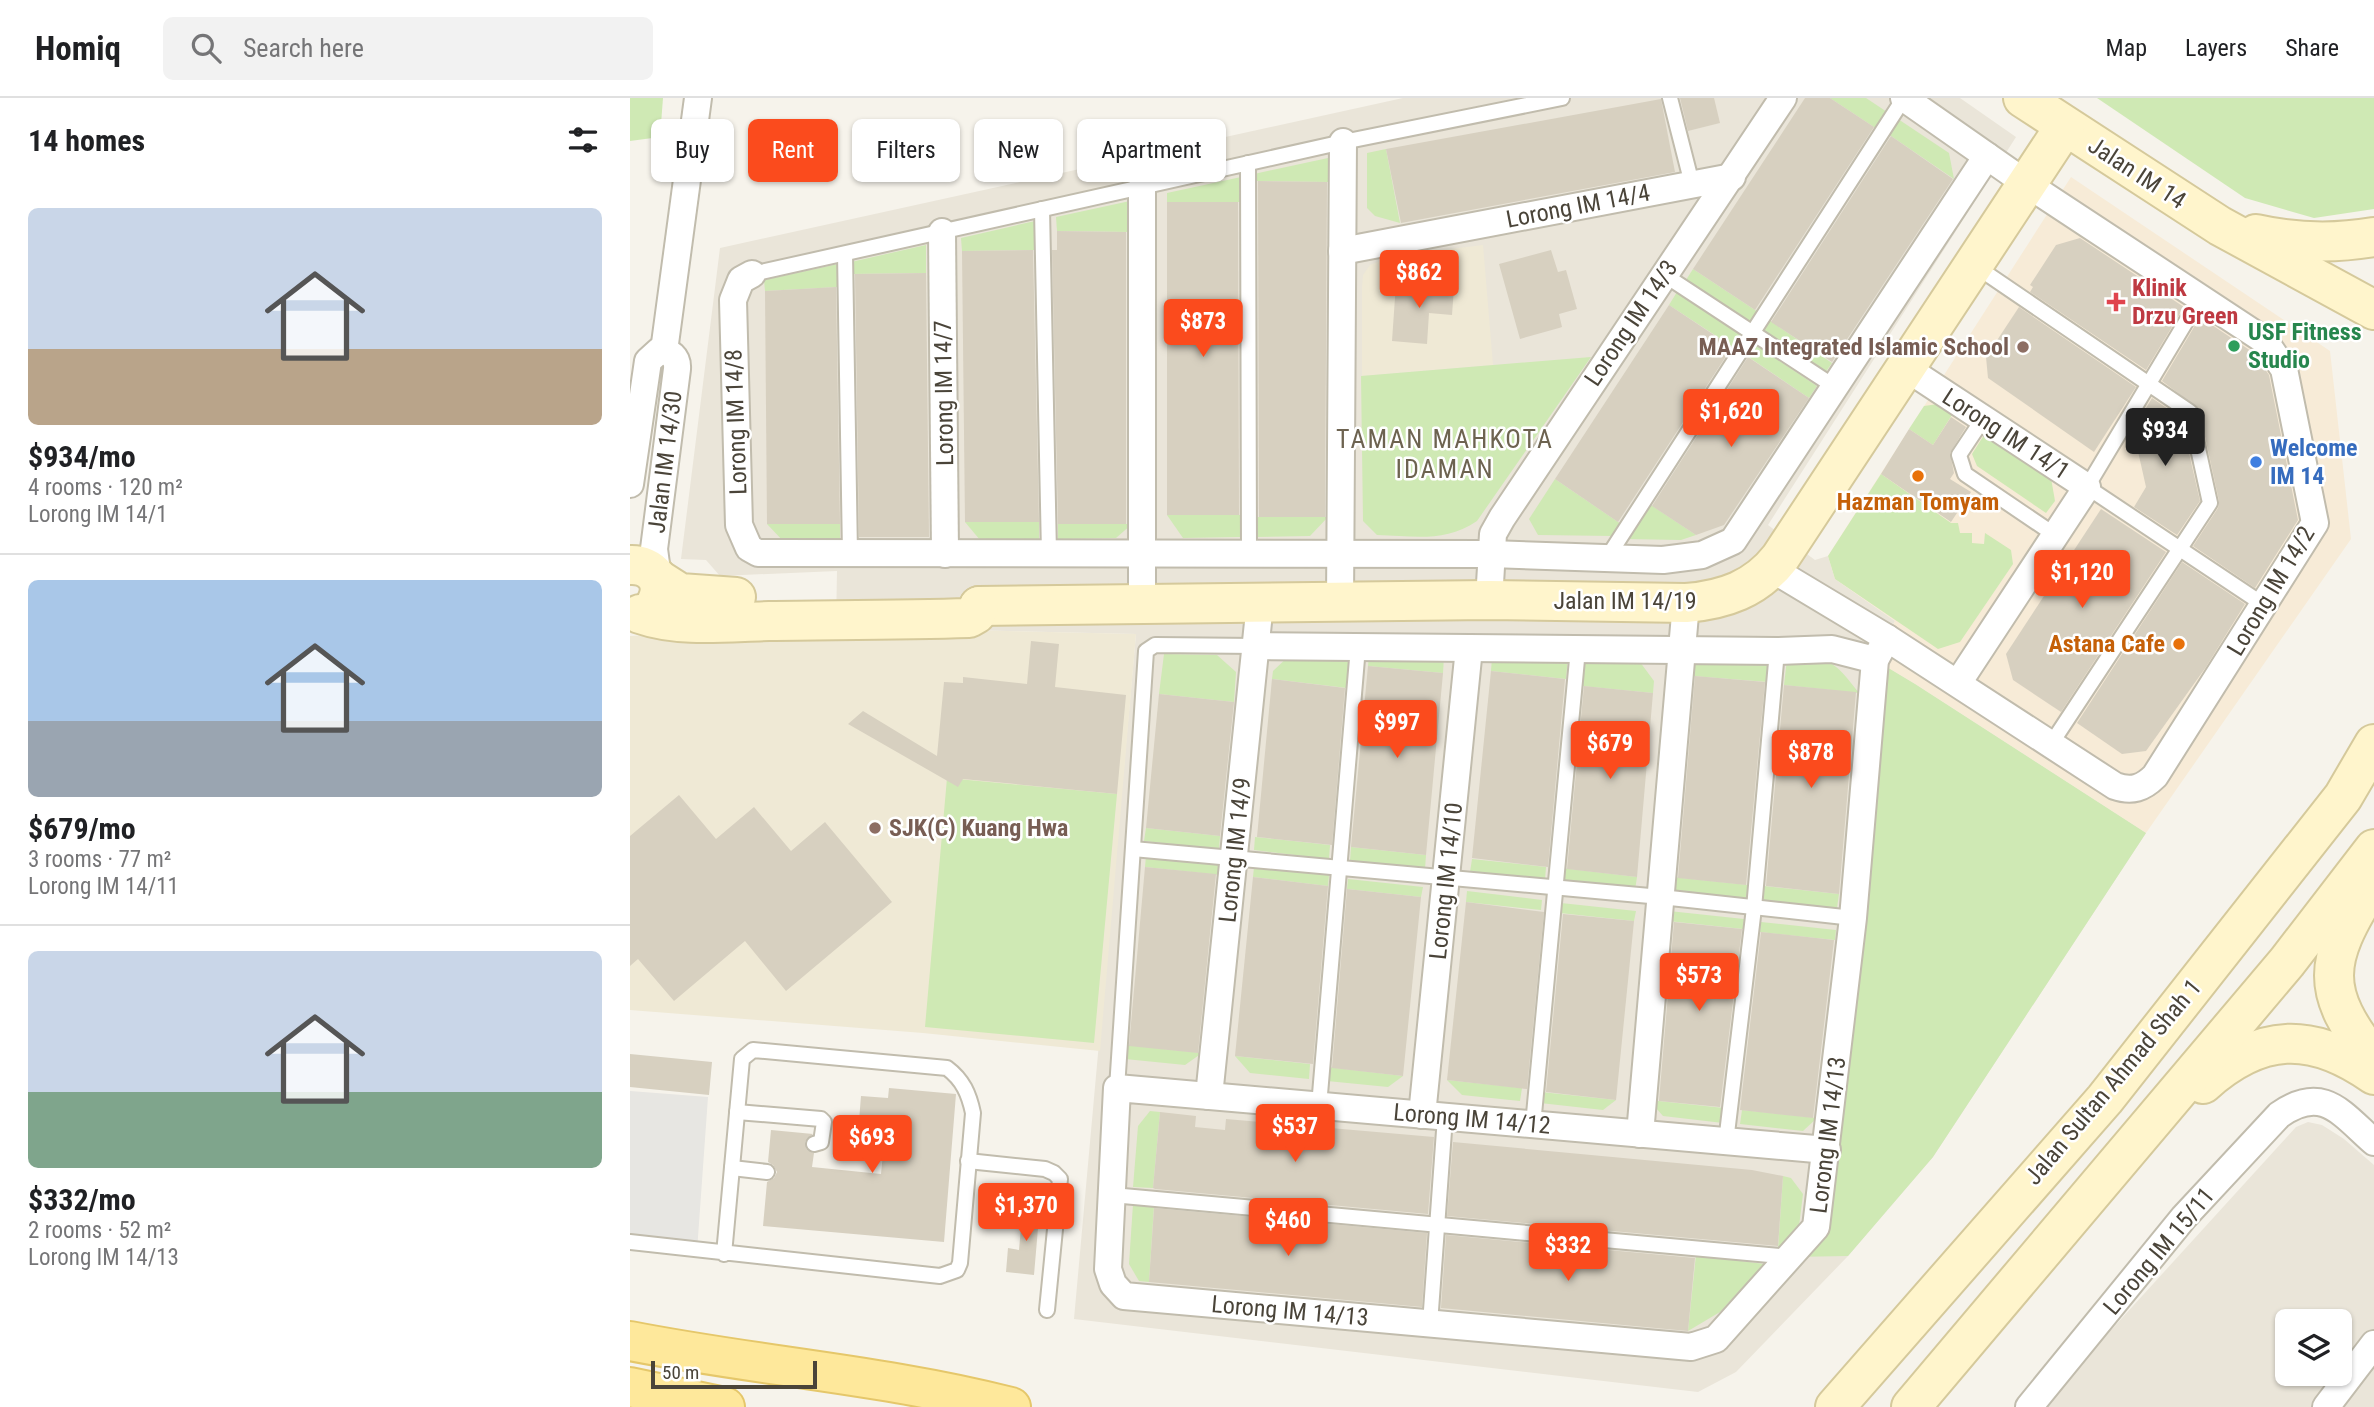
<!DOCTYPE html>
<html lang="en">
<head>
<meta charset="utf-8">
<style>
	:root { --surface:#fff; --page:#f2f2f2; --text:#202124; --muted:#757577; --line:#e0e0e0; --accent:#fb4b1d }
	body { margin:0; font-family:"Roboto Condensed",sans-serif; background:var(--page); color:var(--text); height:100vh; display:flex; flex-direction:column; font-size:26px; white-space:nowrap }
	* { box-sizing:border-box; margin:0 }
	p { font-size:23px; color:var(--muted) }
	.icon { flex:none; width:38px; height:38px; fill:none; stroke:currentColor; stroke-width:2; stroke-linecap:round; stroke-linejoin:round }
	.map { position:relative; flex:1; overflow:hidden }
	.details { display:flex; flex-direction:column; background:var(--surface); width:630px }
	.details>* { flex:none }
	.hud { position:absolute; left:21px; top:21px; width:665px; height:63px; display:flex; gap:14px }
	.tools { position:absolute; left:1645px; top:1211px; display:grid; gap:14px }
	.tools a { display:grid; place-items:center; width:77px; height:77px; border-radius:10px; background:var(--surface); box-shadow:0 2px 5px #0004; font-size:35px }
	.scale { position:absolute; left:21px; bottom:18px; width:166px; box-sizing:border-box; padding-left:7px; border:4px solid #4a4439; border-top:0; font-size:19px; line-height:24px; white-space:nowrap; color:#4a4439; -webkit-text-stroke:5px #fff; paint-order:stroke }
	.price { position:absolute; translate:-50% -60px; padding:0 16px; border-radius:7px; background:var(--accent); color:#fff; font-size:23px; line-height:46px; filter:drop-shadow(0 2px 4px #0008) }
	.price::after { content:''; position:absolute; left:50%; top:42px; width:21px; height:16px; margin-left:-10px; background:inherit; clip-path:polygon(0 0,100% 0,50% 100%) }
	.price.active { background:#222; color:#fff }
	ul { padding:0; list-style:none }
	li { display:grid; align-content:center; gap:14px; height:371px; padding:0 28px }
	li+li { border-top:2px solid var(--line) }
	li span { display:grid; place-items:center; height:217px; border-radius:10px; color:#555 }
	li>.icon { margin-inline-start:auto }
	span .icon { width:126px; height:126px; fill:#fffc; stroke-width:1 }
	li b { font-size:30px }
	h2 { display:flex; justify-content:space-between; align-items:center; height:84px; padding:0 28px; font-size:30px }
	.chip { padding:0 24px; border-radius:10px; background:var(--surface); box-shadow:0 2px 5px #0004; font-size:24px; line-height:63px }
	.chip.active { background:var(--accent); color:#fff }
	header { display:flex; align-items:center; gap:42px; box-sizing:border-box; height:98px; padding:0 35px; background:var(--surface); border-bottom:2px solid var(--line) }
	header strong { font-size:33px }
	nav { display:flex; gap:38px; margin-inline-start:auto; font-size:24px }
	.search { width:490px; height:63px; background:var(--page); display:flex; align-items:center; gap:18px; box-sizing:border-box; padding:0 24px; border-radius:10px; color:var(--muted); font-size:26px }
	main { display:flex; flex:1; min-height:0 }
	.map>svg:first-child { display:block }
</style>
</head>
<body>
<header>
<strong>Homiq</strong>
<div class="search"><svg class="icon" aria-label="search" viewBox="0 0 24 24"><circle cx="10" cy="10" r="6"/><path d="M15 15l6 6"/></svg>Search here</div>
<nav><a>Map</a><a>Layers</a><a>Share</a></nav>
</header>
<main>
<section class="details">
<h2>14 homes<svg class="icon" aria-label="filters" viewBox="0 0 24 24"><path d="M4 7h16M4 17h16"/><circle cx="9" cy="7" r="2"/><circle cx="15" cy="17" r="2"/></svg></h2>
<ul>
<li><span style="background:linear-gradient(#c9d6e8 65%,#b9a48a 0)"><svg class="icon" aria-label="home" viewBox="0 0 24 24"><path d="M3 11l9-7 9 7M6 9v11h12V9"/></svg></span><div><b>$934/mo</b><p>4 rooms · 120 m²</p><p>Lorong IM 14/1</p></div></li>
<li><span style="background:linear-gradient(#a9c7e8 65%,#9aa5b1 0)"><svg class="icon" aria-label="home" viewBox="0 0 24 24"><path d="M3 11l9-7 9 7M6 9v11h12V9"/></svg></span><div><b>$679/mo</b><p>3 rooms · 77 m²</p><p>Lorong IM 14/11</p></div></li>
<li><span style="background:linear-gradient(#c9d6e8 65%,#7fa58c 0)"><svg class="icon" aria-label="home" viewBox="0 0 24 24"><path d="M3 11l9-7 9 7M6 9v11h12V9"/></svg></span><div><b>$332/mo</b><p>2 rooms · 52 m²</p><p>Lorong IM 14/13</p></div></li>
</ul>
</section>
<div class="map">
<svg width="1744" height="1309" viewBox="0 0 1744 1309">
	<rect width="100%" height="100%" fill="#f6f3eb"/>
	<g fill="#eae5d9" fill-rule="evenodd">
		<polygon points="773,0 1330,0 1386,39 1138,427 1185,462 1198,458 1205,481 1265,523 1245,562 1285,586 1516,735 1303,1059 1218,1158 1106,1274 1068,1294 444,1221 506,536 206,529 207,473 90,478 76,462 51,461 90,150"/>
		<path d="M1678 1024 1692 1027 1714 1041 1744 1067V1309H1411L1666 1029ZM1657 1223H1710V1276H1657Z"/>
	</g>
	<polygon fill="#f7ebd7" points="1441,79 1700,253 1721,441 1516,735 1285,586 1245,562 1265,523 1205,481 1198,458"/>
	<g fill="#efe9d5">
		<polygon points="853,147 863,267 732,278 732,189 733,177 740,167 762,158"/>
		<polygon points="206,529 506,536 470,953 293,935 0,912 0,538"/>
	</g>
	<g fill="#cfe9b4">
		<polygon points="0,0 33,0 30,39 0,43"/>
		<polygon points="1200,0 1236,0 1260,16 1250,33"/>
		<polygon points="1467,0 1744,0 1744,111 1684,120 1615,100"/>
		<polygon points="1268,21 1319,55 1324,81 1258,36"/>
		<polygon points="756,51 770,125 745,118 737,110 737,55"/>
		<polygon points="698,60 698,84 625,83 624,76"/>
		<polygon points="611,79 611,104 537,104 537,95"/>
		<polygon points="500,103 501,134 427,133 426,119"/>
		<polygon points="405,123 406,152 332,153 331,140"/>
		<polygon points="296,147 296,175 221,176 221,164"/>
		<polygon points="208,166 208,189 135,193 134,182"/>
		<polygon points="1063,171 1131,216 1123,227 1056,182"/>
		<polygon points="1047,194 1114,239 1106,251 1039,207"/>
		<polygon points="1136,220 1202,265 1195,275 1129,230"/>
		<polygon points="1121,244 1187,288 1179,300 1114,256"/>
		<path d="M961 259 847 423C814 445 784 438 747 437L733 423 731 278Z"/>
		<polygon points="1308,306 1322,317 1303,347 1279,331 1294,308"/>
		<polygon points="1354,337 1421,380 1425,403 1416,415 1347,368 1342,356"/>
		<polygon points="1251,376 1321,425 1328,425 1330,435 1342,435 1342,445 1354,446 1355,435 1381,452 1383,466 1330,544 1308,551 1205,481 1198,458"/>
		<polygon points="925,381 991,426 983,438 908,437 899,421"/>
		<polygon points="1018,405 1066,437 1051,442 995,441"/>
		<polygon points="537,417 611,417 611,439 553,440"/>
		<polygon points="624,419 698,419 680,438 624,439"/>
		<polygon points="335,424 409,424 409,442 350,442"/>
		<polygon points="137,426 210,426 210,444 155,445"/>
		<polygon points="428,426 502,426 486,440 428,441"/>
		<polygon points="534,556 587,557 606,574 604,604 529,596"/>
		<polygon points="660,557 720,558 717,590 642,581 643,573"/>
		<polygon points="739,558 814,558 813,575 738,568"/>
		<polygon points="862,559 938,559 936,581 861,573"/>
		<polygon points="955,559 1007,560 1024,583 1023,595 952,588"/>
		<polygon points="1076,560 1140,561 1138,584 1063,578 1064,567"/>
		<path d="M1157 561C1201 561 1201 559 1229 595L1154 587Z"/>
		<polygon points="1245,562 1285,586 1516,735 1303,1059 1218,1158 1161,1159 1186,1129"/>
		<polygon points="317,680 487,696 464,945 295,929"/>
		<polygon points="516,730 590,738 589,751 514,743"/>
		<polygon points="625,739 700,747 699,761 624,752"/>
		<polygon points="721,749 796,757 795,771 720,763"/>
		<polygon points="516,758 591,766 590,777 515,769"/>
		<polygon points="842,761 916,769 915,782 840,774"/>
		<polygon points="624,769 699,777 698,788 623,779"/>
		<polygon points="932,770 1007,779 1005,792 931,784"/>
		<polygon points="1043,779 1118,787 1116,801 1041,793"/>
		<polygon points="718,781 793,789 791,799 717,791"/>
		<polygon points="1134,788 1209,796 1207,810 1133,802"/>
		<polygon points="837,793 912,802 911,812 836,804"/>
		<polygon points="931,805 1006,813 1004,823 930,815"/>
		<polygon points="1039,813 1114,821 1113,831 1038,823"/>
		<polygon points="1131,824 1206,832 1205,842 1130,834"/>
		<polygon points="497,947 572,955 555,967 495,961"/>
		<polygon points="605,958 680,966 679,981 620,975"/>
		<polygon points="698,969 773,978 758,989 697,983"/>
		<polygon points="817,982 892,990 890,1003 832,997"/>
		<polygon points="911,994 986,1002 973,1012 910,1005"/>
		<polygon points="1019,1002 1094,1010 1093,1025 1033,1018"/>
		<polygon points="1112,1012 1187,1020 1173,1033 1110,1026"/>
		<polygon points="520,1013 530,1014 523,1090 503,1089 508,1028"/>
		<polygon points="1153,1078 1161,1080 1173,1096 1169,1128 1148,1151"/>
		<polygon points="503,1106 524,1108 519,1184 509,1183 499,1166"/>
		<polygon points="1066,1157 1134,1166 1090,1214 1058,1233"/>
	</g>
	<polygon fill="#e7e6e2" points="0,993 78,999 67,1153 0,1144"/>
	<g fill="#d7d0c0">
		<polygon points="1050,0 1084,0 1090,25 1058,33"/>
		<polygon points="1175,0 1200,0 1244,29 1125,212 1063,171"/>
		<polygon points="1031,1 1045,74 771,125 756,51"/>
		<polygon points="1261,38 1323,81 1202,264 1141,224"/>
		<polygon points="628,83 697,84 695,419 629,419"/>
		<polygon points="537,104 608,104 609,417 537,417"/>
		<polygon points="427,133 496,134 496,426 428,426 422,152 427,152"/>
		<polygon points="1450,140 1554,209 1516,272 1400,194 1403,189 1400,187 1426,147"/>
		<polygon points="403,152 409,424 335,424 332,153"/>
		<polygon points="921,152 928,174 936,172 947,211 929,216 932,229 929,230 890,241 869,166"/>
		<polygon points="296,175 299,439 229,439 225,176"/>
		<polygon points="766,185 824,190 822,217 799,215 797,246 762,243"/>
		<polygon points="206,189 210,426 137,426 135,193"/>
		<polygon points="1039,207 1102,249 988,424 925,381"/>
		<polygon points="1389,209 1506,289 1464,354 1358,280 1356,259"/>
		<polygon points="1570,219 1624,255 1639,277 1668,422 1625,490 1563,448 1588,410 1589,403 1569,311 1532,283"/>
		<polygon points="1118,259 1179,300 1094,427 1066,437 1022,408"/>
		<polygon points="1522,300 1551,320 1570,403 1547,437 1504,409 1516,389 1507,349 1497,342"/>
		<polygon points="1321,319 1336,329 1320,355 1324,375 1320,381 1341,394 1321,424 1251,376 1279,331 1303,347"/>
		<polygon points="1471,411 1536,454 1431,614 1383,582 1376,556"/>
		<polygon points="1552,464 1615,506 1576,569 1516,653 1492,656 1447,625"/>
		<polygon points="401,543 429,546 425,589 496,597 487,696 333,681 328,689 218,626 233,613 307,658 314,584 333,585 333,579 397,586"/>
		<polygon points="738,568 813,575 796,757 721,749"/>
		<polygon points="861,573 935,581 918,769 842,760"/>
		<polygon points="1065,578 1135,584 1116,787 1048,780"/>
		<polygon points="642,581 715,590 702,747 627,739"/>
		<polygon points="1154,587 1226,594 1209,796 1136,788"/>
		<polygon points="954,588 1023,595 1007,779 937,771"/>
		<polygon points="529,596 604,604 590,738 516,730"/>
		<polygon points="49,697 86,741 124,709 161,753 195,724 262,804 156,893 115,843 44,903 8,861 0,868 0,738"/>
		<polygon points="515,769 586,776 568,955 499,948"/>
		<polygon points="623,779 698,788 683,966 605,958"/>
		<polygon points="717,791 791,799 773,978 702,970"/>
		<polygon points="836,804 914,814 897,991 817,982"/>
		<polygon points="933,816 1004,823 986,1002 916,994"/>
		<polygon points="1044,824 1112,831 1090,1009 1029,1003"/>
		<polygon points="1131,834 1204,842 1183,1020 1110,1012"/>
		<polygon points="0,956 82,964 79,997 0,989"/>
		<polygon points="259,990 326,996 314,1144 133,1128 137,1084 144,1080 147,1074 143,1067 138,1064 141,1032 183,1036 175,1044 177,1052 184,1055 182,1069 251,1076 256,1025 229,1023 231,998 258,1000"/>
		<polygon points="530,1014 566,1018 565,1029 595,1032 596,1021 804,1039 798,1116 525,1091 523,1090"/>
		<polygon points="823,1044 1122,1072 1153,1078 1148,1148 817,1118"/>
		<polygon points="393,1106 410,1107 404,1177 376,1174 378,1150 389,1152"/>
		<polygon points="524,1110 797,1135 792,1209 519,1184"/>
		<polygon points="816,1137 1065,1160 1058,1233 811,1210"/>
	</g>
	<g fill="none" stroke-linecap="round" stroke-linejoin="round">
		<g stroke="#c1bcad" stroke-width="18">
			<g id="lane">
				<polyline points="1040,0 1062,86"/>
				<polyline points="618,65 619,456"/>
				<polyline points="412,111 419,456"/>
				<polyline points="215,156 220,456"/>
				<polyline points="1344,167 1560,314 1580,405 1421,646"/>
				<polyline points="122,176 713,44 932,0"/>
				<polyline points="1033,176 1205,289"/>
				<polyline points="1569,202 1457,389 1634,507"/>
				<polyline points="1353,321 1329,357 1335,376 1425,437"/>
				<polyline points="977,460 1274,0"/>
				<polyline points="503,751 1031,799 1223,820"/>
				<polyline points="487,990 516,553 525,547 626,548"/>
				<polyline points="689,1008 728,549"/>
				<polyline points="107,1014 191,1021 194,1024 191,1044 184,1046"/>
				<polyline points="903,1027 948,551"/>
				<polyline points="1096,1044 1124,810 1147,553"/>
				<polyline points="338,1063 415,1071 424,1075 430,1081 417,1212"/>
				<polyline points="102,1070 137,1074"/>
				<polyline points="482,1097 1160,1159"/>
				<path d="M0 1144 310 1178 327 1172 330 1165 343 1015C339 996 333 982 317 970L123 952 112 961 94 1156"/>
				<polyline points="800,1226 815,1019"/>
			</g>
		</g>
		<g stroke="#c1bcad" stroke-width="30">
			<g id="street">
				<polyline points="512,89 512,507"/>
				<polyline points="312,134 315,456"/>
				<polyline points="712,153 1102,79"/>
				<polyline points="122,176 111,182 103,202 109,427 119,450 128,455 861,456 1033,462 1072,457 1103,443 1357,58"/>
				<polyline points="34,253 68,0"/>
				<polyline points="1276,270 1457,389 1328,585"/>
				<path d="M0 386 18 263 29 253C40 253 48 259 47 271L24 451 28 481"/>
				<path d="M1142 471 1257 540 1485 688C1502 694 1513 690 1525 678L1685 425 1654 271 1634 242 1397 86 1274 0"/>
				<polyline points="859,502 863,436 872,420 1153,0"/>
				<polyline points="710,505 713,44"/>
				<polyline points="626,548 1147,553 1202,551 1245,562"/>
				<polyline points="579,998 630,505"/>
				<polyline points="792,1017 839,550"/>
				<polyline points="1010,1036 1056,505"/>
				<polyline points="1197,1052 487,990 478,1171 483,1186 494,1198 1061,1249 1086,1241 1186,1129 1223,820 1245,562 1257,540"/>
				<path d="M1399 1309 1554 1119 1649 1017C1693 986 1711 1015 1744 1044"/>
				<polyline points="1696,1309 1744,1246"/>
			</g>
		</g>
		<g stroke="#d5c99b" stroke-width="42">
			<g id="secondary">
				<polyline points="1393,0 1590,128 1744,212"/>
				<path d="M1626 136C1666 145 1703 146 1744 139"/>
				<path d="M0 467C22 466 37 484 26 505"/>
				<polyline points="28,481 50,495 106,499"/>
				<path d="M349 508 859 502 1056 505C1094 502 1126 491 1150 460L1435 28"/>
				<path d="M10 516C50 530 97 524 139 523 206 522 273 522 339 520L346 516 349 508"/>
				<path d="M1739 791C1694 863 1689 893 1744 961"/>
				<path d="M1573 986C1630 935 1681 933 1744 977"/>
				<polyline points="1205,1309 1475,1001 1713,699 1744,646"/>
				<polyline points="1281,1309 1657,864 1744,751"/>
			</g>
		</g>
		<g stroke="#e5c76a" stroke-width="42">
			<g id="primary">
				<path d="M0 1243C127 1268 256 1277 381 1309"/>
				<polyline points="0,1289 95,1309"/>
			</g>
		</g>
		<use href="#lane" stroke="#fff" stroke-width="14"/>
		<use href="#street" stroke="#fff" stroke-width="26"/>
		<use href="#secondary" stroke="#fff5cc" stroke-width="38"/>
		<use href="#primary" stroke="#fee89b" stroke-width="38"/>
	</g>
	<path fill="#e0444e" stroke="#fff" stroke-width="2.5" d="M1482.5 193.5h7v7h7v7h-7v7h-7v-7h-7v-7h7z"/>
	<circle fill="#2e9e5b" stroke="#fff" stroke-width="2.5" cx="1604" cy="248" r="7"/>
	<g fill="#8d6e63" stroke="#fff" stroke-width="2.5">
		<circle cx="1393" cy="249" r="7"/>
		<circle cx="245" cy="730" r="7"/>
	</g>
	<circle fill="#3f7fe0" stroke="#fff" stroke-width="2.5" cx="1626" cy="364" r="7"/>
	<g fill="#e8710a" stroke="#fff" stroke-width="2.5">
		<circle cx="1288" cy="378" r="7"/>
		<circle cx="1549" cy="546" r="7"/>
	</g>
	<g text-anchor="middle" stroke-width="5" stroke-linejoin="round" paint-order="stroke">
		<g font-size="24" fill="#4a4439" stroke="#fff">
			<text transform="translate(1507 75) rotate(33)" y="8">Jalan IM 14</text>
			<text transform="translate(948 108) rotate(-11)" y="8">Lorong IM 14/4</text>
			<text transform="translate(1001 225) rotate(-56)" y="8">Lorong IM 14/3</text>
			<text transform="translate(314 295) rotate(-91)" y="8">Lorong IM 14/7</text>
			<text transform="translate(106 324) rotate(-92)" y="8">Lorong IM 14/8</text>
			<text transform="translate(1376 336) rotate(33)" y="8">Lorong IM 14/1</text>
			<text transform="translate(35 364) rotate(-83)" y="8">Jalan IM 14/30</text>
			<text transform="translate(1641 493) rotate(-59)" y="8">Lorong IM 14/2</text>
			<text x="995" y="511">Jalan IM 14/19</text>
			<text transform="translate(605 752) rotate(-84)" y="8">Lorong IM 14/9</text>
			<text transform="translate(816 783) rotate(-84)" y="8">Lorong IM 14/10</text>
			<text transform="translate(1483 984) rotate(-50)" y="8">Jalan Sultan Ahmad Shah 1</text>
			<text transform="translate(842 1021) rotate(5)" y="8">Lorong IM 14/12</text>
			<text transform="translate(1198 1037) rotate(-83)" y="8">Lorong IM 14/13</text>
			<text transform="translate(1529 1153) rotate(-50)" y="8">Lorong IM 15/11</text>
			<text transform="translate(660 1213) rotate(5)" y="8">Lorong IM 14/13</text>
		</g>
		<g font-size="24" font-weight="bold" fill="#be3a42" stroke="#fff" text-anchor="start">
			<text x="1502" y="198">Klinik<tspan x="1502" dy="28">Drzu Green</tspan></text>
		</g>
		<g font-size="24" font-weight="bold" fill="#27864d" stroke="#fff" text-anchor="start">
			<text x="1618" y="242">USF Fitness<tspan x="1618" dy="28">Studio</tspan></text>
		</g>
		<g font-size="24" font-weight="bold" fill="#785e54" stroke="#fff" text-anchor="end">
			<text x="1379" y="257">MAAZ Integrated Islamic School</text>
			<text x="259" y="738" text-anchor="start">SJK(C) Kuang Hwa</text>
		</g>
		<g font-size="24" font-weight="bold" fill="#366cbe" stroke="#fff" text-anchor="start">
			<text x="1640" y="358">Welcome<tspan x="1640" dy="28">IM 14</tspan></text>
		</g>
		<g font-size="24" font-weight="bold" fill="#c56008" stroke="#fff">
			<text x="1288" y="412">Hazman Tomyam</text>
			<text x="1535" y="554" text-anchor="end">Astana Cafe</text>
		</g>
		<g font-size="26" letter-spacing="2" fill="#6d6350" stroke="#fff">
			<text x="815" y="350">TAMAN MAHKOTA<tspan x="815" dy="30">IDAMAN</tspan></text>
		</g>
	</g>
</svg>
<div class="tools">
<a><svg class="icon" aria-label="layers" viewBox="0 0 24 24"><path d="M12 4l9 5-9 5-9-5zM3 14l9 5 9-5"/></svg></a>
</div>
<div class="scale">50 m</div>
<b class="price" style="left:789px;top:212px">$862</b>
<b class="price" style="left:573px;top:261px">$873</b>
<b class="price" style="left:1101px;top:351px">$1,620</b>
<b class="price active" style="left:1535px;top:370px">$934</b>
<b class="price" style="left:1452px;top:512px">$1,120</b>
<b class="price" style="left:767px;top:662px">$997</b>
<b class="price" style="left:980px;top:683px">$679</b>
<b class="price" style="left:1181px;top:692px">$878</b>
<b class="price" style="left:1069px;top:915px">$573</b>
<b class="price" style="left:665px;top:1066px">$537</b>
<b class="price" style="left:242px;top:1077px">$693</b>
<b class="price" style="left:396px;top:1145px">$1,370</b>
<b class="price" style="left:658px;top:1160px">$460</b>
<b class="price" style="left:938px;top:1185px">$332</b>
<div class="hud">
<a class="chip">Buy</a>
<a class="chip active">Rent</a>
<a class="chip">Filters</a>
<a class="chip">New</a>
<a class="chip">Apartment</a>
</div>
</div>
</main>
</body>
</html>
